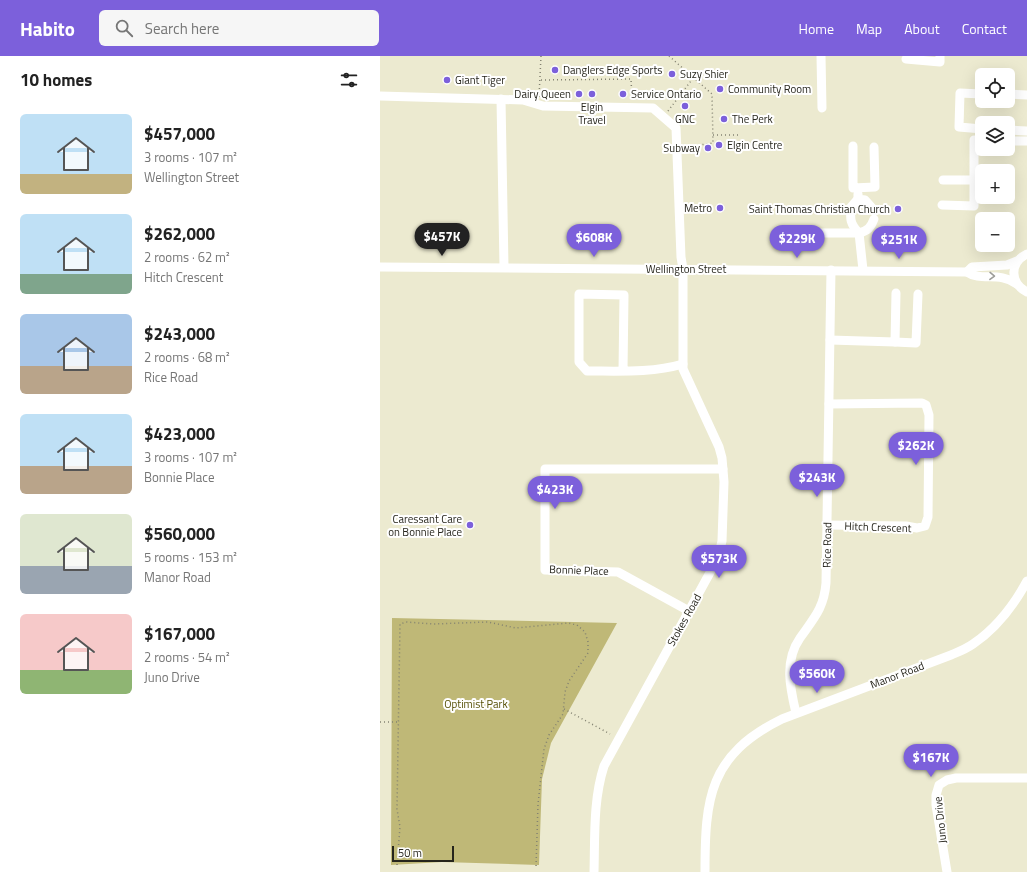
<!DOCTYPE html>
<html lang="en">
<head>
<meta charset="utf-8">
<style>
	:root { --surface:#fff; --page:#f6f6f6; --text:#222; --muted:#767676; --accent:#7c60db }
	body { margin:0; font-family:"Titillium Web",sans-serif; background:var(--page); color:var(--text); height:100vh; display:flex; flex-direction:column; font-size:15px; white-space:nowrap }
	* { box-sizing:border-box; margin:0 }
	p { font-size:13px; color:var(--muted) }
	.icon { flex:none; width:22px; height:22px; fill:none; stroke:currentColor; stroke-width:2; stroke-linecap:round; stroke-linejoin:round }
	.map { position:relative; flex:1; overflow:hidden }
	.drawer { display:flex; flex-direction:column; background:var(--surface); width:380px }
	.drawer>* { flex:none }
	.controls { position:absolute; left:595px; top:12px; display:grid; gap:8px }
	.controls a { display:grid; place-items:center; width:40px; height:40px; border-radius:6px; background:var(--surface); box-shadow:0 4px 16px #0002; font-size:20px }
	.scale { position:absolute; left:12px; bottom:10px; width:62px; box-sizing:border-box; padding-left:4px; border:2px solid #26251c; border-top:0; font-size:11px; line-height:14px; white-space:nowrap; color:#26251c; -webkit-text-stroke:3px #fff; paint-order:stroke }
	.price { position:absolute; translate:-50% -34px; padding:0 9px; border-radius:14px; background:var(--accent); color:#fff; font-size:13px; line-height:26px; filter:drop-shadow(0 1px 2px #0008) }
	.price::after { content:''; position:absolute; left:50%; top:24px; width:12px; height:9px; margin-left:-6px; background:inherit; clip-path:polygon(0 0,100% 0,50% 100%) }
	.price.selected { background:#222; color:#fff }
	ul { padding:0; list-style:none }
	li { display:flex; align-items:center; gap:12px; height:100px; padding:0 20px }
	li span { display:grid; place-items:center; flex:none; width:112px; height:80px; border-radius:6px; color:#555 }
	li>.icon { margin-inline-start:auto }
	span .icon { width:48px; height:48px; fill:#fffc; stroke-width:1 }
	li b { font-size:17px }
	h2 { display:flex; justify-content:space-between; align-items:center; height:48px; padding:0 20px; font-size:17px }
	header { display:flex; align-items:center; gap:24px; box-sizing:border-box; height:56px; padding:0 20px; background:var(--accent); color:#fff }
	header strong { font-size:19px }
	nav { display:flex; gap:22px; margin-inline-start:auto; font-size:14px }
	.search { width:280px; height:36px; background:var(--page); display:flex; align-items:center; gap:10px; box-sizing:border-box; padding:0 14px; border-radius:6px; color:var(--muted); font-size:15px }
	main { display:flex; flex:1; min-height:0 }
	.map>svg:first-child { display:block }
</style>
</head>
<body>
<header>
<strong>Habito</strong>
<div class="search"><svg class="icon" aria-label="search" viewBox="0 0 24 24"><circle cx="10" cy="10" r="6"/><path d="M15 15l6 6"/></svg>Search here</div>
<nav><a>Home</a><a>Map</a><a>About</a><a>Contact</a></nav>
</header>
<main>
<section class="drawer">
<h2>10 homes<svg class="icon" aria-label="filters" viewBox="0 0 24 24"><path d="M4 7h16M4 17h16"/><circle cx="9" cy="7" r="2"/><circle cx="15" cy="17" r="2"/></svg></h2>
<ul>
<li><span style="background:linear-gradient(#bfe0f5 75%,#c2b280 0)"><svg class="icon" aria-label="home" viewBox="0 0 24 24"><path d="M3 11l9-7 9 7M6 9v11h12V9"/></svg></span><div><b>$457,000</b><p>3 rooms · 107 m²</p><p>Wellington Street</p></div></li>
<li><span style="background:linear-gradient(#bfe0f5 75%,#7fa58c 0)"><svg class="icon" aria-label="home" viewBox="0 0 24 24"><path d="M3 11l9-7 9 7M6 9v11h12V9"/></svg></span><div><b>$262,000</b><p>2 rooms · 62 m²</p><p>Hitch Crescent</p></div></li>
<li><span style="background:linear-gradient(#a9c7e8 65%,#b9a48a 0)"><svg class="icon" aria-label="home" viewBox="0 0 24 24"><path d="M3 11l9-7 9 7M6 9v11h12V9"/></svg></span><div><b>$243,000</b><p>2 rooms · 68 m²</p><p>Rice Road</p></div></li>
<li><span style="background:linear-gradient(#bfe0f5 65%,#b9a48a 0)"><svg class="icon" aria-label="home" viewBox="0 0 24 24"><path d="M3 11l9-7 9 7M6 9v11h12V9"/></svg></span><div><b>$423,000</b><p>3 rooms · 107 m²</p><p>Bonnie Place</p></div></li>
<li><span style="background:linear-gradient(#dfe7d0 65%,#9aa5b1 0)"><svg class="icon" aria-label="home" viewBox="0 0 24 24"><path d="M3 11l9-7 9 7M6 9v11h12V9"/></svg></span><div><b>$560,000</b><p>5 rooms · 153 m²</p><p>Manor Road</p></div></li>
<li><span style="background:linear-gradient(#f6c9c9 70%,#8fb573 0)"><svg class="icon" aria-label="home" viewBox="0 0 24 24"><path d="M3 11l9-7 9 7M6 9v11h12V9"/></svg></span><div><b>$167,000</b><p>2 rooms · 54 m²</p><p>Juno Drive</p></div></li>
</ul>
</section>
<div class="map">
<svg width="647" height="816" viewBox="0 0 647 816">
	<rect width="100%" height="100%" fill="#ecead0"/>
	<polygon fill="#bfb877" points="12,562 237,567 171,687 162,723 159,809 62,806 11,809"/>
	<g fill="none" stroke-linecap="round" stroke-linejoin="round">
		<g stroke="#838271" stroke-width="1.5" stroke-dasharray="1 3" stroke-linecap="butt">
			<polyline points="289,0 332,38 333,87 306,91"/>
			<polyline points="161,24 251,23 252,43"/>
			<polyline points="159,41 161,0"/>
			<polyline points="288,55 314,21"/>
			<polyline points="333,79 360,79"/>
			<polyline points="184,653 230,678"/>
			<polyline points="0,666 18,666"/>
			<polyline points="17,809 20,771 17,753 20,568 26,566 53,568 108,566 136,572 188,567 197,569 205,576 208,586 208,597 189,625 185,636 183,658 169,679 164,693 158,748 156,811"/>
		</g>
		<g stroke="#fff" stroke-width="9">
			<polyline points="441,0 442,52"/>
			<polyline points="526,3 560,6 560,0"/>
			<polyline points="602,38 580,37 579,71 602,73"/>
			<polyline points="628,38 647,39"/>
			<path d="M0 40 143 44 163 50 273 52 296 72 301 201 303 213V313L339 391 342 402 344 426 342 485 338 502 224 710C213 744 215 781 214 816"/>
			<polyline points="121,43 124,211"/>
			<polyline points="628,74 647,75"/>
			<polyline points="628,85 647,85"/>
			<polyline points="473,90 473,132 495,131 494,91"/>
			<polyline points="563,124 594,124"/>
			<polyline points="478,138 478,143 485,144 494,154"/>
			<path d="M478 143 471 151C470 163 470 168 479 177 488 175 491 171 494 163"/>
			<polyline points="562,149 594,150 594,84 602,85"/>
			<polyline points="438,177 479,177 483,214"/>
			<path d="M647 198C629 207 630 227 647 236"/>
			<path d="M0 211 587 216C601 226 619 215 637 228"/>
			<polyline points="587,216 592,211 627,209 637,205"/>
			<polyline points="450,284 515,286 516,237"/>
			<polyline points="515,286 536,287 538,238"/>
			<path d="M243 315 244 239 199 238V306L207 315C239 315 272 317 303 308"/>
			<polyline points="447,469 526,470 537,472 545,470 548,461 549,359 546,349 542,347 449,348"/>
			<polyline points="309,555 238,516 165,514 165,413 343,413"/>
			<path d="M416 657C410 632 404 605 420 582 434 562 444 552 446 527L451 214"/>
			<path d="M325 816C325 742 329 699 402 663L571 599C578 596 586 593 593 588 615 573 634 549 647 525"/>
			<polyline points="567,816 556,749 556,739 559,729 567,724 576,722 647,722"/>
		</g>
	</g>
	<defs><path id="oneway-chevron" d="M-2-3.5L2.5 0L-2 3.5" fill="none" stroke-width="1.6" stroke-linecap="round" stroke-linejoin="round"/></defs>
	<use stroke="#9d9d99" href="#oneway-chevron" transform="translate(612 220) rotate(1)"/>
	<g fill="#7c60db" stroke="#fff" stroke-width="1.5">
		<circle cx="175" cy="14" r="4"/>
		<circle cx="292" cy="18" r="4"/>
		<circle cx="67" cy="24" r="4"/>
		<circle cx="340" cy="33" r="4"/>
		<circle cx="199" cy="38" r="4"/>
		<circle cx="212" cy="38" r="4"/>
		<circle cx="243" cy="38" r="4"/>
		<circle cx="305" cy="50" r="4"/>
		<circle cx="344" cy="63" r="4"/>
		<circle cx="339" cy="89" r="4"/>
		<circle cx="328" cy="92" r="4"/>
		<circle cx="340" cy="152" r="4"/>
		<circle cx="518" cy="153" r="4"/>
		<circle cx="90" cy="469" r="4"/>
	</g>
	<g text-anchor="middle" stroke-width="4" stroke-linejoin="round" paint-order="stroke">
		<g font-size="11" fill="#26251c" stroke="#fff" text-anchor="start">
			<text x="183" y="18">Danglers Edge Sports</text>
			<text x="300" y="22">Suzy Shier</text>
			<text x="75" y="28">Giant Tiger</text>
			<text x="348" y="37">Community Room</text>
			<text x="191" y="42" text-anchor="end">Dairy Queen</text>
			<text x="251" y="42">Service Ontario</text>
			<text x="212" y="55" text-anchor="middle">Elgin<tspan x="212" dy="13">Travel</tspan></text>
			<text x="305" y="67" text-anchor="middle">GNC</text>
			<text x="352" y="67">The Perk</text>
			<text x="347" y="93">Elgin Centre</text>
			<text x="320" y="96" text-anchor="end">Subway</text>
			<text x="332" y="156" text-anchor="end">Metro</text>
			<text x="510" y="157" text-anchor="end">Saint Thomas Christian Church</text>
			<text x="82" y="467" text-anchor="end">Caressant Care<tspan x="82" dy="13">on Bonnie Place</tspan></text>
		</g>
		<g font-size="11" fill="#26251c" stroke="#fff">
			<text x="306" y="217">Wellington Street</text>
			<text transform="translate(498 471) rotate(2)" y="4">Hitch Crescent</text>
			<text transform="translate(447 489) rotate(-89)" y="4">Rice Road</text>
			<text transform="translate(199 514) rotate(2)" y="4">Bonnie Place</text>
			<text transform="translate(304 564) rotate(-61)" y="4">Stokes Road</text>
			<text transform="translate(517 619) rotate(-21)" y="4">Manor Road</text>
			<text transform="translate(560 764) rotate(-96)" y="4">Juno Drive</text>
		</g>
		<g font-size="11" fill="#564f05" stroke="#fff">
			<text x="96" y="652">Optimist Park</text>
		</g>
	</g>
</svg>
<div class="controls">
<a><svg class="icon" aria-label="locate" viewBox="0 0 24 24"><circle cx="12" cy="12" r="6"/><path d="M12 2v4M12 18v4M2 12h4M18 12h4"/></svg></a>
<a><svg class="icon" aria-label="layers" viewBox="0 0 24 24"><path d="M12 4l9 5-9 5-9-5zM3 14l9 5 9-5"/></svg></a>
<a>+</a>
<a>−</a>
</div>
<div class="scale">50 m</div>
<b class="price selected" style="left:62px;top:201px">$457K</b>
<b class="price" style="left:214px;top:202px">$608K</b>
<b class="price" style="left:417px;top:203px">$229K</b>
<b class="price" style="left:519px;top:204px">$251K</b>
<b class="price" style="left:536px;top:410px">$262K</b>
<b class="price" style="left:437px;top:442px">$243K</b>
<b class="price" style="left:175px;top:454px">$423K</b>
<b class="price" style="left:339px;top:523px">$573K</b>
<b class="price" style="left:437px;top:638px">$560K</b>
<b class="price" style="left:551px;top:722px">$167K</b>
</div>
</main>
</body>
</html>
